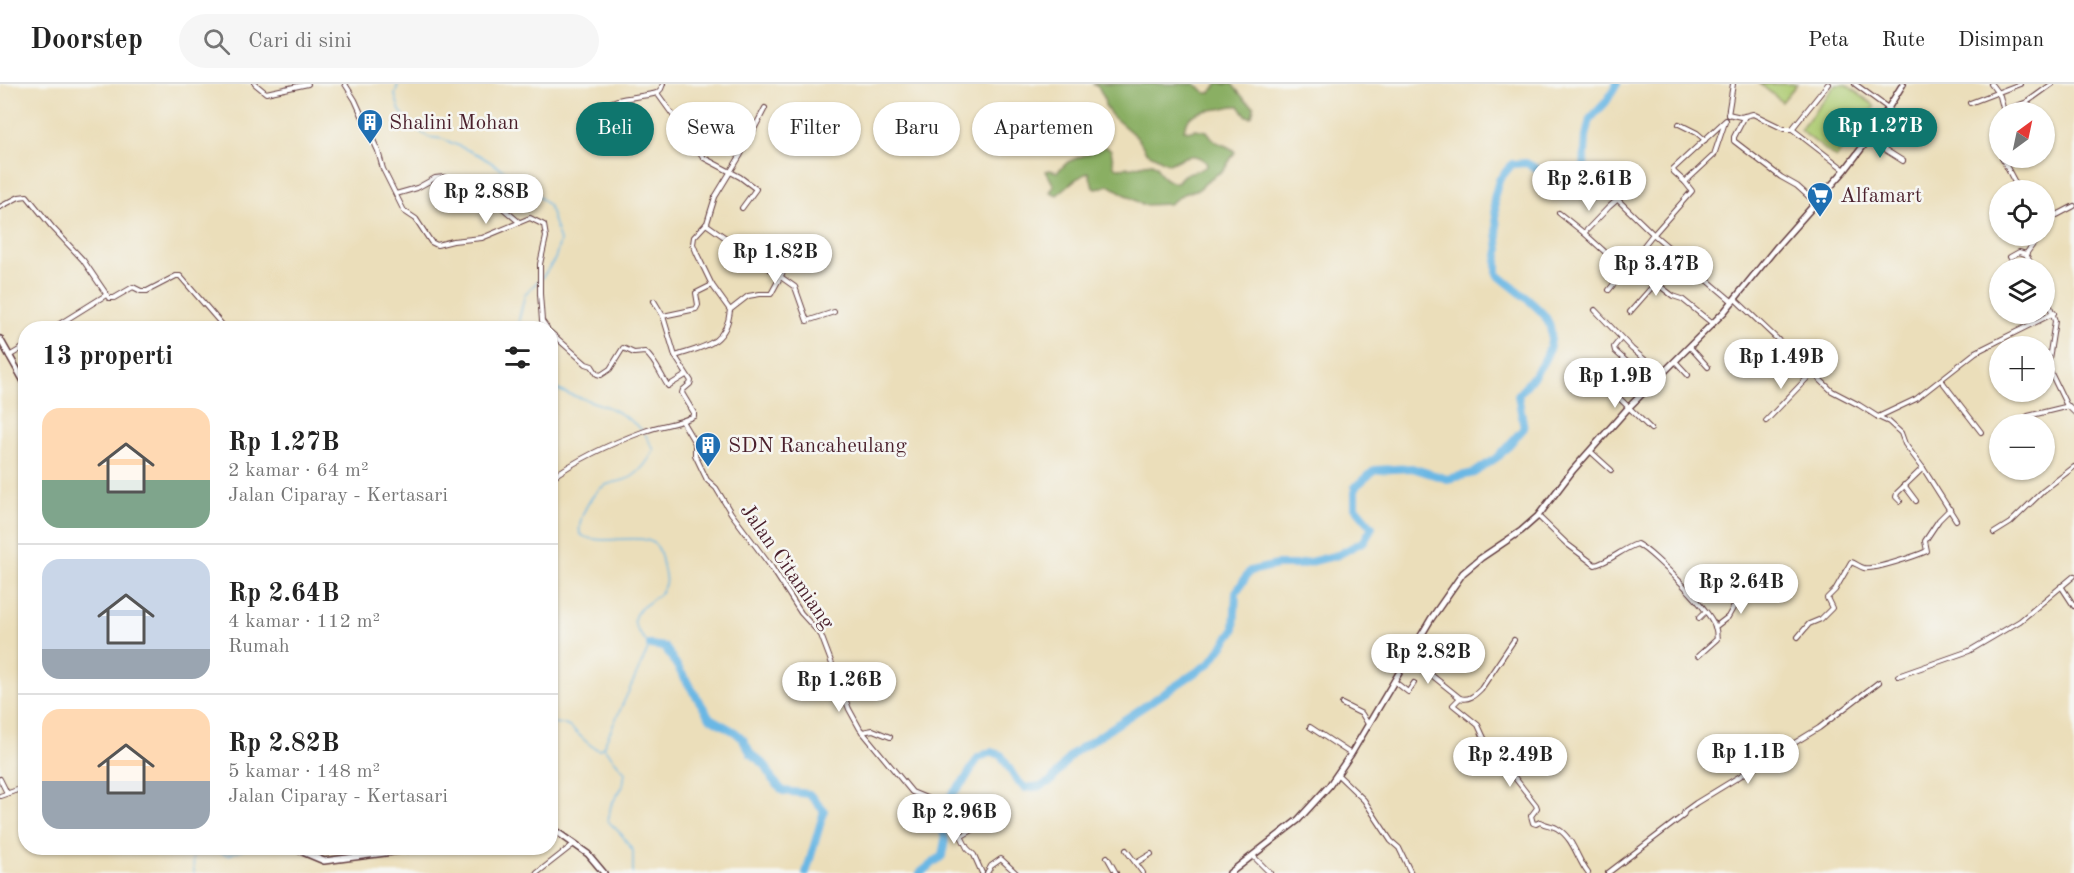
<!DOCTYPE html>
<html lang="id">
<head>
<meta charset="utf-8">
<style>
	:root { --surface:#fff; --page:#f6f6f6; --text:#222; --muted:#767676; --line:#e0e0e0; --accent:#0f766e }
	body { margin:0; font-family:"Old Standard TT",serif; background:var(--page); color:var(--text); height:100vh; display:flex; flex-direction:column; font-size:22px; white-space:nowrap }
	* { box-sizing:border-box; margin:0 }
	p { font-size:20px; color:var(--muted) }
	.icon { flex:none; width:33px; height:33px; fill:none; stroke:currentColor; stroke-width:2; stroke-linecap:round; stroke-linejoin:round }
	.map { position:relative; flex:1; overflow:hidden }
	.sheet { position:absolute; left:18px; top:237px; width:540px; height:534px; display:flex; flex-direction:column; background:var(--surface); border-radius:24px; box-shadow:0 2px 4px #0004 }
	.sheet>* { flex:none }
	.top-card { position:absolute; left:576px; top:18px; width:570px; height:54px; display:flex; gap:12px }
	.needle { width:39px; rotate:33deg }
	.buttons { position:absolute; left:1989px; top:18px; display:grid; gap:12px }
	.buttons a { display:grid; place-items:center; width:66px; height:66px; border-radius:50%; background:var(--surface); box-shadow:0 2px 4px #0004; font-size:30px }
	.price { position:absolute; translate:-50% -51px; padding:0 14px; border-radius:21px; background:#fff; color:#222; font-size:20px; line-height:39px; filter:drop-shadow(0 2px 3px #0008) }
	.price::after { content:''; position:absolute; left:50%; top:36px; width:18px; height:14px; margin-left:-9px; background:inherit; clip-path:polygon(0 0,100% 0,50% 100%) }
	.price.on { background:var(--accent); color:#fff }
	ul { padding:0; list-style:none }
	li { display:flex; align-items:center; gap:18px; height:150px; padding:0 24px }
	li+li { border-top:2px solid var(--line) }
	li span { display:grid; place-items:center; flex:none; width:168px; height:120px; border-radius:18px; color:#555 }
	li>.icon { margin-inline-start:auto }
	span .icon { width:72px; height:72px; fill:#fffc; stroke-width:1 }
	li b { font-size:26px }
	h2 { display:flex; justify-content:space-between; align-items:center; height:72px; padding:0 24px; font-size:26px }
	.chip { padding:0 21px; border-radius:27px; background:var(--surface); box-shadow:0 2px 4px #0004; font-size:21px; line-height:54px }
	.chip.on { background:var(--accent); color:#fff }
	header { display:flex; align-items:center; gap:36px; box-sizing:border-box; height:84px; padding:0 30px; background:var(--surface); border-bottom:2px solid var(--line) }
	header strong { font-size:28px }
	nav { display:flex; gap:33px; margin-inline-start:auto; font-size:21px }
	.search { width:420px; height:54px; background:var(--page); display:flex; align-items:center; gap:15px; box-sizing:border-box; padding:0 21px; border-radius:33px; color:var(--muted); font-size:22px }
	.map>svg:first-child { display:block }
</style>
</head>
<body>
<header>
<strong>Doorstep</strong>
<div class="search"><svg class="icon" aria-label="search" viewBox="0 0 24 24"><circle cx="10" cy="10" r="6"/><path d="M15 15l6 6"/></svg>Cari di sini</div>
<nav><a>Peta</a><a>Rute</a><a>Disimpan</a></nav>
</header>
<div class="map">
<svg width="2074" height="789" viewBox="0 0 2074 789">
	<rect width="100%" height="100%" fill="#f6f6f2"/>
	<filter id="ink" filterUnits="userSpaceOnUse"><feTurbulence type="fractalNoise" baseFrequency=".0167" numOctaves="2"/><feDisplacementMap in="SourceGraphic" scale="12" xChannelSelector="R" yChannelSelector="G"/><feConvolveMatrix kernelMatrix="1 2 1 2 8 2 1 2 1" color-interpolation-filters="sRGB"/></filter>
	<filter id="wash" filterUnits="userSpaceOnUse"><feTurbulence type="fractalNoise" baseFrequency=".008" numOctaves="4" result="noise"/><feDisplacementMap in="SourceGraphic" scale="24" xChannelSelector="R" yChannelSelector="G"/><feGaussianBlur stdDeviation="1.35" result="paint"/><feColorMatrix in="noise" values="0 0 0 0 0 0 0 0 0 0 0 0 0 0 0 0 0 1.4 0 .05"/><feComposite in="paint" operator="in"/></filter>
	<g filter="url(#wash)">
		<rect width="100%" height="100%" fill="#ebdeba"/>
		<g fill="#adcb72" stroke="#7c754e" stroke-width="1.5">
			<polygon points="1760,0 1797,0 1782,18"/>
			<polygon points="1836,0 1845,0 1875,22 1836,74 1800,46"/>
		</g>
		<path fill="#8aaf64" stroke="#6a6748" stroke-width="1.5" d="M1093 0H1195L1206 9H1210L1218 0H1232L1246 17 1254 22 1253 30 1251 33 1247 32 1239 22C1231 21 1226 24 1219 25 1205 26 1187 28 1184 46L1192 47 1195 45 1207 47C1217 64 1226 58 1235 68L1224 86 1211 94 1199 105 1183 110 1169 120 1143 121 1109 101 1097 105 1093 104 1089 88 1076 95 1057 111 1050 108 1054 102 1046 87 1050 86 1057 88 1068 78 1105 62 1111 66 1114 82 1117 84 1133 83 1145 80 1152 79 1157 82C1158 91 1169 99 1177 99 1186 84 1194 91 1207 82L1206 78C1192 66 1183 74 1169 80L1146 68 1138 54 1112 32 1105 22 1104 14 1099 4Z"/>
		<g fill="none" stroke-linecap="round" stroke-linejoin="round">
			<g stroke="#6ab7e4" stroke-width="1.5">
				<polyline points="398,0 395,11 400,27 415,44 428,53 443,55 479,71 526,100 549,122 560,157 555,175 542,194"/>
				<polyline points="517,244 525,210 538,197"/>
				<path d="M550 302C566 311 580 313 596 319 614 324 629 334 642 346"/>
				<path d="M550 640C574 635 580 659 599 666L603 663"/>
				<polyline points="194,789 193,774 197,765 208,764 228,771 246,764"/>
				<path d="M633 789V767L622 751 608 737 611 721 623 702 625 688 603 663 650 561C610 522 658 525 665 500 667 495 664 487 663 482 662 477 661 469 658 464 647 444 599 465 580 450 577 435 592 407 606 401 615 397 624 398 633 392 643 385 649 376 654 366L645 350"/>
			</g>
			<g stroke="#6ab7e4" stroke-width="8">
				<polyline points="650,561 665,563 710,634 735,648 743,655 751,670 766,682 772,695 783,707 809,710 824,727 806,789"/>
				<path d="M920 789 942 772 945 756 941 735 946 717 964 697 978 674 991 668 1001 671 1015 694 1025 704 1042 702 1051 697 1072 670 1210 579 1234 546 1236 508 1250 487 1277 481H1298L1338 471 1364 457 1372 443 1355 423V403L1375 386 1412 384 1447 395 1474 389 1499 372 1524 344 1518 311C1535 291 1563 261 1546 234 1540 223 1508 200 1497 190V177L1499 167 1494 114 1499 96 1512 80 1526 79 1567 100 1574 98 1584 85 1586 52 1590 35 1606 18 1617 0"/>
			</g>
		</g>
	</g>
	<g filter="url(#ink)">
		<g fill="none" stroke-linecap="round" stroke-linejoin="round">
			<g stroke="#623c40" stroke-width="6">
				<g id="street">
					<polyline points="255,0 266,9 308,0"/>
					<polyline points="345,0 355,16 378,67 383,85 404,127 416,135 431,158 437,161 453,157 482,154 530,134 544,141 546,153 540,180 540,210 542,237 547,244"/>
					<polyline points="663,0 661,5 657,9 704,74 740,93 756,105 742,124"/>
					<polyline points="1855,0 1888,24"/>
					<polyline points="1991,0 2000,12 2004,28"/>
					<polyline points="1970,19 2020,0"/>
					<path d="M598 27C616 11 634 15 657 9"/>
					<polyline points="2004,27 2027,18 2052,0"/>
					<polyline points="1728,30 1741,33 1753,30 1784,45 1792,45 1828,0"/>
					<polyline points="1728,31 1733,0"/>
					<polyline points="1745,32 1734,53 1734,57 1781,93 1797,102 1816,119"/>
					<polyline points="1679,40 1697,49 1705,56"/>
					<polyline points="681,44 704,31 720,26"/>
					<polyline points="1792,45 1845,86"/>
					<polyline points="1868,55 1903,77"/>
					<polyline points="2002,74 2019,106"/>
					<polyline points="1685,98 1714,71 1725,38"/>
					<polyline points="396,110 417,104 435,94 444,93 455,98 487,118 499,121 519,138"/>
					<polyline points="1618,116 1653,150 1733,218"/>
					<polyline points="0,123 19,113 27,112 52,143 83,176 109,214 114,214 133,203 141,207 147,207 176,192 180,192 225,244"/>
					<polyline points="1559,129 1584,149 1609,123 1626,108"/>
					<polyline points="706,140 795,203 807,237 834,228"/>
					<polyline points="2044,140 2053,133 2074,122"/>
					<polyline points="1584,149 1625,186"/>
					<polyline points="1654,150 1692,107 1685,98 1674,88 1673,85 1726,36"/>
					<polyline points="2010,173 2019,168 2026,170"/>
					<polyline points="2033,184 2026,170 2039,152"/>
					<polyline points="1645,188 1656,199 1673,212 1682,215 1713,240"/>
					<polyline points="712,201 697,170 693,160 694,153 707,139 715,113 740,72 765,24"/>
					<polyline points="2044,205 2055,237 2049,275 2050,287 2066,320 2074,328"/>
					<polyline points="1609,206 1653,150"/>
					<polyline points="1735,215 1832,307 1859,321 1878,333 1916,315 1976,268 2054,229"/>
					<polyline points="1595,226 1632,265 1662,290"/>
					<polyline points="1630,228 1667,186"/>
					<polyline points="663,232 696,225 698,221 696,209 712,201 730,226 748,212 760,210 771,210 783,188"/>
					<polyline points="53,244 106,211"/>
					<path d="M550 248 586 280 592 282 597 290 601 291 610 285 623 264 634 269 645 268C656 277 660 290 668 302L686 291"/>
					<polyline points="1621,254 1614,263 1615,267 1651,300"/>
					<polyline points="1690,263 1708,283"/>
					<polyline points="9,272 26,262"/>
					<path d="M675 272C702 263 727 261 730 226"/>
					<polyline points="1675,277 1688,291"/>
					<polyline points="1595,288 1614,309 1651,345"/>
					<polyline points="1941,296 1981,348"/>
					<polyline points="1878,333 1889,338 1901,349 1905,360 1923,384 1956,436"/>
					<polyline points="682,337 695,359 695,371 707,396 716,404 731,429 772,484 801,529 821,551 849,625 860,645 912,708 946,722 967,764 974,771 982,789"/>
					<polyline points="1766,337 1812,289"/>
					<polyline points="2015,340 2028,332 2069,322"/>
					<polyline points="1590,367 1611,386"/>
					<path d="M550 395C579 374 612 359 645 347 661 341 679 340 694 332V329L682 309 683 306 690 300 691 297 675 272 663 232 654 217"/>
					<polyline points="1904,401 1916,417"/>
					<polyline points="1900,417 1896,413 1897,409 1923,384"/>
					<path d="M1538 432 1567 460 1595 481C1611 477 1622 465 1637 460 1653 468 1714 529 1716 546 1717 549 1716 552 1717 555L1698 572"/>
					<polyline points="1994,449 2010,439 2043,407 2074,383"/>
					<polyline points="2061,502 2074,522"/>
					<polyline points="1699,534 1705,528"/>
					<polyline points="1715,543 1728,533 1737,517 1742,512 1760,506"/>
					<polyline points="1421,551 1440,565 1428,587"/>
					<path d="M1798 553 1809 540 1821 535 1832 524 1827 514 1835 506 1851 478C1855 479 1860 483 1864 484 1874 486 1916 472 1927 467L1925 457 1939 436 1950 425"/>
					<path d="M1514 556 1481 605C1475 611 1469 617 1460 614L1453 621 1478 641 1484 654 1536 721 1537 724 1531 732 1533 739 1536 740 1540 738C1546 742 1553 741 1558 745 1574 755 1577 775 1588 789"/>
					<polyline points="1409,573 1460,614"/>
					<polyline points="1898,592 1969,567 2020,537 2074,492"/>
					<polyline points="1394,597 1408,608 1414,599"/>
					<polyline points="1342,620 1362,630 1368,640"/>
					<polyline points="1310,643 1351,670"/>
					<polyline points="862,648 873,646 890,653"/>
					<polyline points="1338,691 1364,716 1391,757 1399,764 1411,789"/>
					<polyline points="0,695 7,709"/>
					<polyline points="0,712 26,703"/>
					<polyline points="962,752 987,738"/>
					<polyline points="1126,766 1143,789"/>
					<polyline points="1253,772 1270,789"/>
					<polyline points="1107,773 1116,789"/>
					<polyline points="1136,779 1151,770"/>
					<polyline points="537,789 574,760"/>
					<polyline points="987,789 991,782 1001,775 1016,789"/>
					<polyline points="1608,789 1683,732 1685,727 1696,719 1819,644 1879,598"/>
				</g>
			</g>
			<g stroke="#623c40" stroke-width="8">
				<g id="secondary">
					<polyline points="0,255 26,301"/>
					<polyline points="550,743 588,770 604,789"/>
					<polyline points="293,764 324,777 423,764"/>
					<polyline points="1230,789 1298,736 1329,702 1351,670 1431,535 1463,489 1481,474 1521,447 1538,432 1573,386 1629,323 1724,228 1776,164 1845,86 1871,52 1903,0"/>
				</g>
			</g>
			<use href="#street" stroke="#fff" stroke-width="4"/>
			<use href="#secondary" stroke="#fff" stroke-width="5"/>
		</g>
	</g>
	<defs>
		<g id="building-pin" transform="scale(1.35)"><path d="M0 17L-7.5 6A9.5 9.5 0 1 1 7.5 6Z" fill="#1f6fb2" stroke="#f6f6f2"/><path d="M-4-6H4V6H1V3H-1V6H-4ZM-2.5-4.3h1.7v1.8h-1.7ZM.8-4.3h1.7v1.8H.8ZM-2.5-1h1.7V.8h-1.7ZM.8-1h1.7V.8H.8Z" fill="#fff"/></g>
		<g id="supermarket-pin" transform="scale(1.35)"><path d="M0 17L-7.5 6A9.5 9.5 0 1 1 7.5 6Z" fill="#1f6fb2" stroke="#f6f6f2"/><path d="M-6-5.5h2.5l.6 2H6L4.5 2H-2.5L-4.4-4H-6ZM-1.5 3.2a1.3 1.3 0 1 0 .1 0ZM3 3.2a1.3 1.3 0 1 0 .1 0Z" fill="#fff"/></g>
	</defs>
	<g fill-rule="evenodd">
		<use href="#building-pin" x="370" y="38"/>
		<use href="#supermarket-pin" x="1820" y="111"/>
		<use href="#building-pin" x="708" y="361"/>
	</g>
	<g text-anchor="middle" stroke-width="5" stroke-linejoin="round" paint-order="stroke">
		<g font-size="21" fill="#4a1f2b" stroke="#f6f6f2" text-anchor="start">
			<text x="389" y="45">Shalini Mohan</text>
			<text x="1840" y="118">Alfamart</text>
			<text x="728" y="368">SDN Rancaheulang</text>
		</g>
		<g font-size="21" fill="#4a1f2b" stroke="#f6f6f2">
			<text transform="translate(788 482) rotate(55)" y="7">Jalan Citamiang</text>
		</g>
	</g>
</svg>
<div class="buttons">
<a><svg class="needle" viewBox="-14 -14 28 28"><path d="M0-13l5 13h-10z" fill="#e53935"/><path d="M0 13l5-13h-10z" fill="#767676"/></svg></a>
<a><svg class="icon" aria-label="locate" viewBox="0 0 24 24"><circle cx="12" cy="12" r="6"/><path d="M12 2v4M12 18v4M2 12h4M18 12h4"/></svg></a>
<a><svg class="icon" aria-label="layers" viewBox="0 0 24 24"><path d="M12 4l9 5-9 5-9-5zM3 14l9 5 9-5"/></svg></a>
<a>+</a>
<a>−</a>
</div>
<b class="price on" style="left:1880px;top:75px">Rp 1.27B</b>
<b class="price" style="left:1589px;top:128px">Rp 2.61B</b>
<b class="price" style="left:486px;top:141px">Rp 2.88B</b>
<b class="price" style="left:775px;top:201px">Rp 1.82B</b>
<b class="price" style="left:1656px;top:213px">Rp 3.47B</b>
<b class="price" style="left:1781px;top:306px">Rp 1.49B</b>
<b class="price" style="left:1615px;top:325px">Rp 1.9B</b>
<b class="price" style="left:1741px;top:531px">Rp 2.64B</b>
<b class="price" style="left:1428px;top:601px">Rp 2.82B</b>
<b class="price" style="left:839px;top:629px">Rp 1.26B</b>
<b class="price" style="left:1748px;top:701px">Rp 1.1B</b>
<b class="price" style="left:1510px;top:704px">Rp 2.49B</b>
<b class="price" style="left:954px;top:761px">Rp 2.96B</b>
<div class="top-card">
<a class="chip on">Beli</a>
<a class="chip">Sewa</a>
<a class="chip">Filter</a>
<a class="chip">Baru</a>
<a class="chip">Apartemen</a>
</div>
<section class="sheet">
<h2>13 properti<svg class="icon" aria-label="filters" viewBox="0 0 24 24"><path d="M4 7h16M4 17h16"/><circle cx="9" cy="7" r="2"/><circle cx="15" cy="17" r="2"/></svg></h2>
<ul>
<li><span style="background:linear-gradient(#ffd9b3 60%,#7fa58c 0)"><svg class="icon" aria-label="home" viewBox="0 0 24 24"><path d="M3 11l9-7 9 7M6 9v11h12V9"/></svg></span><div><b>Rp 1.27B</b><p>2 kamar · 64 m²</p><p>Jalan Ciparay - Kertasari</p></div></li>
<li><span style="background:linear-gradient(#c9d6e8 75%,#9aa5b1 0)"><svg class="icon" aria-label="home" viewBox="0 0 24 24"><path d="M3 11l9-7 9 7M6 9v11h12V9"/></svg></span><div><b>Rp 2.64B</b><p>4 kamar · 112 m²</p><p>Rumah</p></div></li>
<li><span style="background:linear-gradient(#ffd9b3 60%,#9aa5b1 0)"><svg class="icon" aria-label="home" viewBox="0 0 24 24"><path d="M3 11l9-7 9 7M6 9v11h12V9"/></svg></span><div><b>Rp 2.82B</b><p>5 kamar · 148 m²</p><p>Jalan Ciparay - Kertasari</p></div></li>
</ul>
</section>
</div>
</body>
</html>
